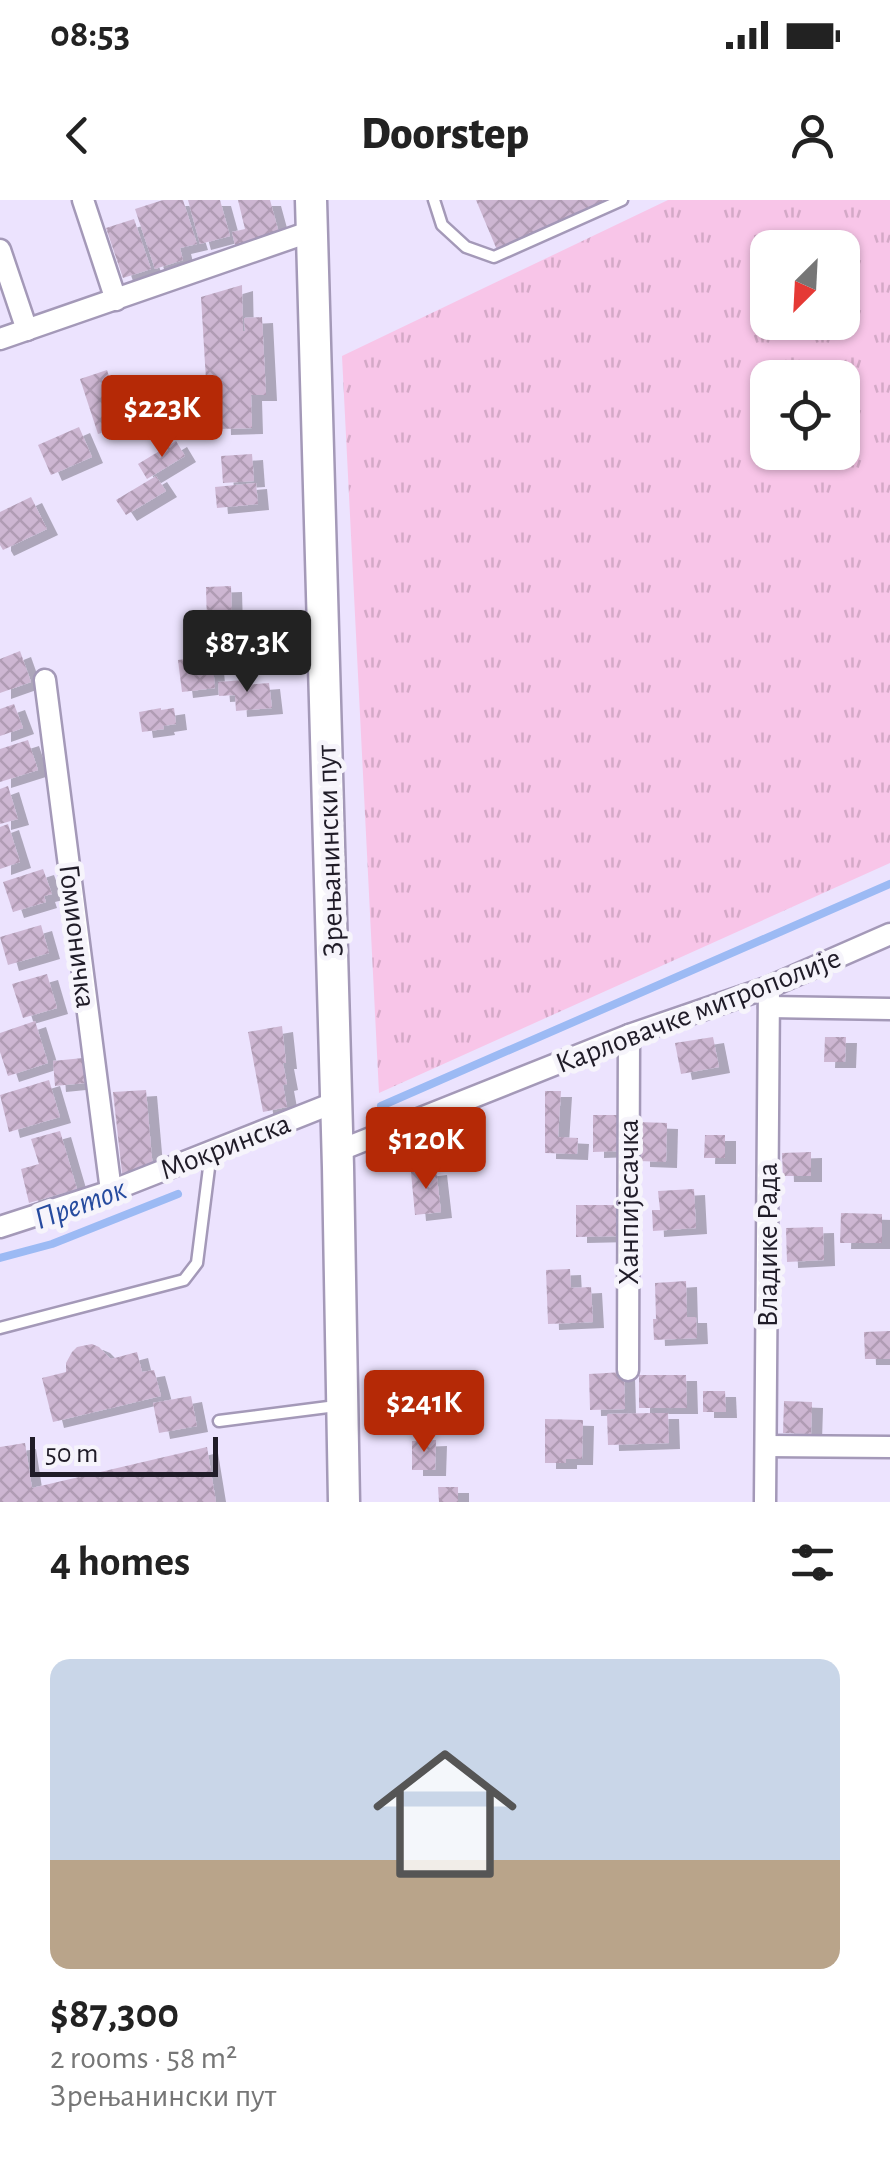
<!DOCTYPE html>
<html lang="en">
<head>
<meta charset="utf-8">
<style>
	:root { --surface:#fff; --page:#f2f2f2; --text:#222; --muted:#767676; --accent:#b52906 }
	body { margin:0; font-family:"Alegreya Sans",sans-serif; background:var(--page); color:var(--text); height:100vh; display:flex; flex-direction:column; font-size:38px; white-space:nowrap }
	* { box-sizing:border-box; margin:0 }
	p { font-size:32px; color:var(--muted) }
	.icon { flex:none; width:55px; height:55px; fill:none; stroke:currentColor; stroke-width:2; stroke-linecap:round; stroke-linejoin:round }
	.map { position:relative; height:1302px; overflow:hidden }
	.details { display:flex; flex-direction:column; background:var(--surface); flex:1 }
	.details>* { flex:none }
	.needle { width:65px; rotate:204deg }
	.tools { position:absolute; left:750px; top:30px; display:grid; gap:20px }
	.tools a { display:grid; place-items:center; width:110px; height:110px; border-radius:20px; background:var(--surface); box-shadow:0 2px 8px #0004; font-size:50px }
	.scale { position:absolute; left:30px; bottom:25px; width:188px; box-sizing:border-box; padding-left:10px; border:5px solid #201c28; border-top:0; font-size:28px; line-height:35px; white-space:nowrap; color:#201c28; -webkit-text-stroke:8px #f6f4fb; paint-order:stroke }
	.price { position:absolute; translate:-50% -85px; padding:0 22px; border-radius:10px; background:var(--accent); color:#fff; font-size:32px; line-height:65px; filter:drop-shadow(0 2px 5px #0008) }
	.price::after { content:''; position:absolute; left:50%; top:60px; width:30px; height:22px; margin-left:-15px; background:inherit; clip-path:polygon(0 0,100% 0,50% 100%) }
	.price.selected { background:#222; color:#fff }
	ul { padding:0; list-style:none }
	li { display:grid; align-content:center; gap:20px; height:530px; padding:0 50px }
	li span { display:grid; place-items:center; height:310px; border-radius:20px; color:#555 }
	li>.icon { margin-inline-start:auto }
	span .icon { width:180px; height:180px; fill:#fffc; stroke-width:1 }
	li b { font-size:42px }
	h2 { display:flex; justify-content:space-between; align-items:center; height:120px; padding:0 50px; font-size:42px }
	.status { display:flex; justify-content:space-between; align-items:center; height:70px; padding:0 50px; background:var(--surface); direction:ltr }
	.status svg { height:28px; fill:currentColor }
	header { display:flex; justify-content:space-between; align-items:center; height:130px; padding:0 50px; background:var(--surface); font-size:45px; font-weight:800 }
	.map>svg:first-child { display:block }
</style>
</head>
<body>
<div class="status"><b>08:53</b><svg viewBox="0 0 49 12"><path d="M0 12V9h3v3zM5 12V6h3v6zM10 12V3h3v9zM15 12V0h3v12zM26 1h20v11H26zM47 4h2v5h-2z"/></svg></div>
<header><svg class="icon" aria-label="back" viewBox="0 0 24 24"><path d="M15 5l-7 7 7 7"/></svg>Doorstep<svg class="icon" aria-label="person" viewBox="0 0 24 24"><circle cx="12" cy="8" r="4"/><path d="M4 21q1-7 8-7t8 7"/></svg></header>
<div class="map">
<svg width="890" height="1302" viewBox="0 0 890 1302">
	<defs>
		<pattern id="grass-tufts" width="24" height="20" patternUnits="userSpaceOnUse" patternTransform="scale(2.5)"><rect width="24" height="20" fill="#f8c5e8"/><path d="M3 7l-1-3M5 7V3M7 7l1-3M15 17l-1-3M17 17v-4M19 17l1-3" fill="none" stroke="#d4a9c7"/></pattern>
		<pattern id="building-cross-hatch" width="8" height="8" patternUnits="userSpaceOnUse" patternTransform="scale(2.5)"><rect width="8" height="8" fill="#cdb6d2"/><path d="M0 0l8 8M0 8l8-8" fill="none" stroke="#b09cb4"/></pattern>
		<filter id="shadow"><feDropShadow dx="11" dy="6" stdDeviation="0" flood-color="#0004"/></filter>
	</defs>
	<rect width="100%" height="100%" fill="#ece3fe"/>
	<path fill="url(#grass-tufts)" fill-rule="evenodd" d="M668 0H890V663L379 893 342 156ZM768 48H842V122H768ZM768 178H842V252H768Z"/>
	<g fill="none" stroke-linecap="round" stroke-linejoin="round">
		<g stroke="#9cbaf4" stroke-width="8">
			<polyline points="381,906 890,684"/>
			<polyline points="0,1058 52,1044 178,994"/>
		</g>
	</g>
	<g fill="url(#building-cross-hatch)" filter="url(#shadow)">
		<polygon points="163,0 183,0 197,44 180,48 183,60 155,69 135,9"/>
		<polygon points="188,0 220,0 230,36 200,44"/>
		<polygon points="238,0 270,0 279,33 235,45 232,32 245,29"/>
		<polygon points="476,0 609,0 497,50"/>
		<polygon points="134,19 151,69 123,78 106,28"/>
		<polygon points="242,85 243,131 245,131 244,118 262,117 266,195 251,195 252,228 220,229 219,196 207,197 201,97"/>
		<polygon points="107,170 125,226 98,234 80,179"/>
		<polygon points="79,227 92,257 51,275 38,245"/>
		<polygon points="176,241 185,256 147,279 138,264"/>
		<polygon points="252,254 254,281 223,283 221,256"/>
		<polygon points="156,276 166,291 126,315 116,300"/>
		<polygon points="256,283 258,304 217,308 215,287"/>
		<polygon points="31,297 47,329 3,350 0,345 0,312"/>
		<polygon points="231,386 232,422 207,423 206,387"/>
		<polygon points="20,451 31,482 0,493 0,459"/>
		<polygon points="212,456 215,488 182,492 178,460"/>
		<polygon points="244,480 244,485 269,483 272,508 236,511 235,495 219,496 218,482"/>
		<polygon points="14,504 23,528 0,536 0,509"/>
		<polygon points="161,508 161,510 174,508 176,524 163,526 164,529 142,532 139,512"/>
		<polygon points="28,540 38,570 0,582 0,549"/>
		<polygon points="8,586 18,619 0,624 0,589"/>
		<polygon points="8,624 20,662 0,669 0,627"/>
		<polygon points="43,669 52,694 44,696 46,702 13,712 3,682"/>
		<polygon points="41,725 49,753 8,765 0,737"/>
		<polygon points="47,774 57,808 23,818 12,784"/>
		<polygon points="35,821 48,863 8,876 0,852 0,833"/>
		<polygon points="282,826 286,863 283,863 287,884 283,885 287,907 263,912 248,832"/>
		<polygon points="713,837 719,867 681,874 675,843"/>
		<polygon points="825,837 846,837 845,862 824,862"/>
		<polygon points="83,858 85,883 55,886 53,861"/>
		<polygon points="49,880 60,917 9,932 0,895"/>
		<polygon points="146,890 153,970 122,973 113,892"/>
		<polygon points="545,891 561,891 558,937 578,938 577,954 545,953"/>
		<polygon points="593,915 622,915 623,951 593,952"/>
		<polygon points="639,922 667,923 666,962 639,961"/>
		<polygon points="60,931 77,989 29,1003 21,969 39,964 31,939"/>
		<polygon points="705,935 725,935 725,958 704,958"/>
		<polygon points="811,952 811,976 783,976 782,953"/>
		<polygon points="436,969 441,1012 415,1015 411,972"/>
		<polygon points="694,989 696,1028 653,1031 652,1010 660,1010 658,991"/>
		<polygon points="576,1005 620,1005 620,1036 576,1037"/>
		<polygon points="841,1013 882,1014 882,1043 840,1043"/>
		<polygon points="823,1027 824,1060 787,1062 786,1028"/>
		<polygon points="570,1069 571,1088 591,1087 593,1122 548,1124 546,1070"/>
		<polygon points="686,1081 687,1117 696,1117 697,1138 654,1140 653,1119 656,1119 655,1083"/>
		<polygon points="890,1131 890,1159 865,1159 864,1132"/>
		<polygon points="92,1144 99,1147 111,1159 137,1152 142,1172 154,1170 161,1196 53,1222 42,1178 66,1172 66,1163 72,1152 77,1147"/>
		<polygon points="624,1172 625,1209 590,1210 589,1174"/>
		<polygon points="639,1175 686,1175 687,1208 639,1208"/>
		<polygon points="703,1191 725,1191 726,1212 703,1212"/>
		<polygon points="191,1196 197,1226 159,1233 153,1203"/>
		<polygon points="784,1201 812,1202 811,1234 783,1233"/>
		<polygon points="653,1213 668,1213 669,1243 608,1245 607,1214"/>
		<polygon points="545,1219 583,1220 582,1259 566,1259 566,1263 545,1263"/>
		<polygon points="436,1240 435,1270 412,1270 412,1241"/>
		<polygon points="25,1243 32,1288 207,1247 216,1302 0,1302 0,1247"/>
		<polygon points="438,1287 458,1287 458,1302 439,1302"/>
	</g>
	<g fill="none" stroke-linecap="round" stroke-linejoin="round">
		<g stroke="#a499b8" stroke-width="15">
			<g id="lane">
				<polyline points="434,0 442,25 466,47 494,57 622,0"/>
				<polyline points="0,1128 184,1080 197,1063 211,952"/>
				<polyline points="219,1221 336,1206"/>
			</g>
		</g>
		<g stroke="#a499b8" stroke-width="25">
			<g id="street">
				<polyline points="83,0 116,100"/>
				<polyline points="0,50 27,130"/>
				<polyline points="0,139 312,31"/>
				<polyline points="45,480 111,991"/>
				<polyline points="769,807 890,809"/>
				<polyline points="338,951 629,835 769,787 890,734"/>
				<polyline points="0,1027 111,991 336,902"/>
				<polyline points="628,1170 629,835"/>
				<polyline points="766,1246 890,1247"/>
				<polyline points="765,1302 769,787"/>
			</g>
		</g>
		<g stroke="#a499b8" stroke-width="35">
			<polyline id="secondary" points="311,0 338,967 344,1302"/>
		</g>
		<use href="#lane" stroke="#fff" stroke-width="10"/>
		<use href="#street" stroke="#fff" stroke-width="20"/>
		<use href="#secondary" stroke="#fff" stroke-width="30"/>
	</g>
	<g text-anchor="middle" stroke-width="10" stroke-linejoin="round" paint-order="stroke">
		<g font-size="30" fill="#201c28" stroke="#f6f4fb">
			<text transform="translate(329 651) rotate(-92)" y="10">Зрењанински пут</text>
			<text transform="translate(78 736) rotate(83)" y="10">Гомионичка</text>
			<text transform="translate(698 810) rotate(-21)" y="10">Карловачке митрополије</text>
			<text transform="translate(225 946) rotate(-21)" y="10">Мокринска</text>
			<text transform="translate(628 1002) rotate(-90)" y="10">Ханпијесачка</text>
			<text transform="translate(767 1045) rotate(-90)" y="10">Владике Рада</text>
		</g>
		<g font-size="32" font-style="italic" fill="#264b9f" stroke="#f6f4fb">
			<text transform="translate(80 1003) rotate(-20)" y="11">Преток</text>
		</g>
	</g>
</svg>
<div class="tools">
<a><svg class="needle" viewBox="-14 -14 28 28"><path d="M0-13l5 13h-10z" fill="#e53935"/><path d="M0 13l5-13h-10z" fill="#767676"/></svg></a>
<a><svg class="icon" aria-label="locate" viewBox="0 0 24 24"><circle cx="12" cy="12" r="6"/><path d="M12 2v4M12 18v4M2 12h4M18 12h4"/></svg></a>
</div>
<div class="scale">50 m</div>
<b class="price" style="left:162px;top:260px">$223K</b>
<b class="price selected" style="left:247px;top:495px">$87.3K</b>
<b class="price" style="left:426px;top:992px">$120K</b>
<b class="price" style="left:424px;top:1255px">$241K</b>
</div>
<section class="details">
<h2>4 homes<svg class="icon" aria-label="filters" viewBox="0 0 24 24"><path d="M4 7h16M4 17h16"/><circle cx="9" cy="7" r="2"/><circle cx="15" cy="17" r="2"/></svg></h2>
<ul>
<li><span style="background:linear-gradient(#c9d6e8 65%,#b9a48a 0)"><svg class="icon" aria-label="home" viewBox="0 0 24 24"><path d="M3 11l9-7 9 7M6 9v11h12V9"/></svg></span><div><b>$87,300</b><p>2 rooms · 58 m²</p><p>Зрењанински пут</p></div></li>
</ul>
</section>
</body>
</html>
